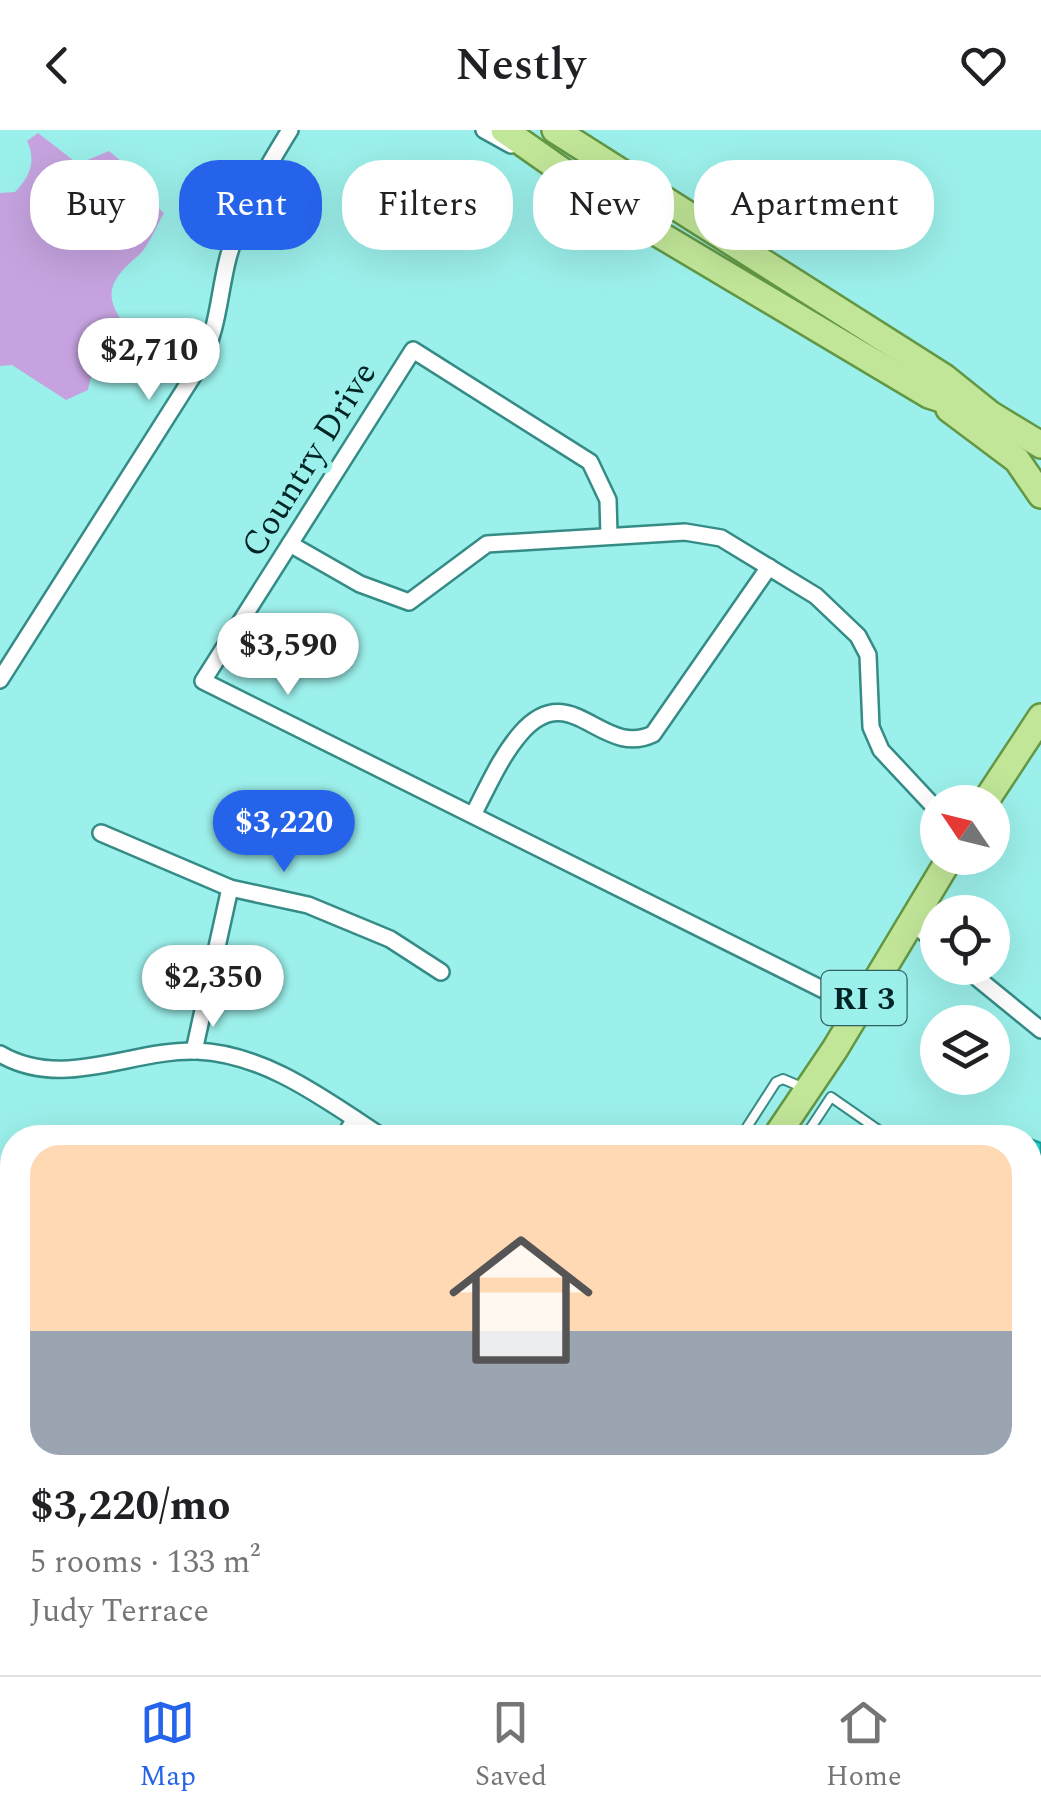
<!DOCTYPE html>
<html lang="en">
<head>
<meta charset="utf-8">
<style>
	:root { --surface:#fff; --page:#f2f2f2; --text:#202124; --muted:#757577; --line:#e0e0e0; --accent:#2563eb }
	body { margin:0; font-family:Spectral,serif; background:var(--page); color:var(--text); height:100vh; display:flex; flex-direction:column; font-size:38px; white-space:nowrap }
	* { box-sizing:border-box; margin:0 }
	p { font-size:32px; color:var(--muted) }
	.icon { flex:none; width:55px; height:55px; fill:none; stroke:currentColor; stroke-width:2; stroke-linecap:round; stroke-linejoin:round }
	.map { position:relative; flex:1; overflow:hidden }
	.details { position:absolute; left:0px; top:995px; width:1042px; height:550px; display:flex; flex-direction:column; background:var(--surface); border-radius:40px 40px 0 0; box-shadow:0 10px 40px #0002 }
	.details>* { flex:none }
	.top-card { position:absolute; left:30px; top:30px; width:982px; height:90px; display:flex; gap:20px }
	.needle { width:65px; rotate:305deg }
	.fabs { position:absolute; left:920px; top:655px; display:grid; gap:20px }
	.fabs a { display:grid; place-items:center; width:90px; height:90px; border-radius:50%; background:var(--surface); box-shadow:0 10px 40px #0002; font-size:50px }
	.price { position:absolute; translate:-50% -85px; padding:0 22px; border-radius:35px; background:#fff; color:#222; font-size:32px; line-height:65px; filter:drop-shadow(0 2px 5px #0008) }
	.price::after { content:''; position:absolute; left:50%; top:60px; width:30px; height:22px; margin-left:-15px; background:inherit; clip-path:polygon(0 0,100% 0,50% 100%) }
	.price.on { background:var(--accent); color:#fff }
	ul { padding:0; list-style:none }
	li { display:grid; align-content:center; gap:20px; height:530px; padding:0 30px }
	li span { display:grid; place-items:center; height:310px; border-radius:30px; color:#555 }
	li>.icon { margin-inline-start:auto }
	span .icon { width:180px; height:180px; fill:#fffc; stroke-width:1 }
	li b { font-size:42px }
	.tag { padding:0 35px; border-radius:40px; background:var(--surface); box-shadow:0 10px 40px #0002; font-size:35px; line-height:90px }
	.tag.on { background:var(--accent); color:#fff }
	header { display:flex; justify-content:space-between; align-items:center; height:130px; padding:0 30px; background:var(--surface); font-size:45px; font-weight:600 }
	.tabs { display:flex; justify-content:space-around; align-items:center; height:140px; border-top:2px solid var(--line); background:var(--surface); font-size:28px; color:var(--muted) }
	.tabs a { display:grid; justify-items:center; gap:5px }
	.tabs .on { color:var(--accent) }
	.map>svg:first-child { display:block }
</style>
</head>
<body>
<header><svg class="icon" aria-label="back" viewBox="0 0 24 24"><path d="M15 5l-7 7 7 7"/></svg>Nestly<svg class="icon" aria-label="heart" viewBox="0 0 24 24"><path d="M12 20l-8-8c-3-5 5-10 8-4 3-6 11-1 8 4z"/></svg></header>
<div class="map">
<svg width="1041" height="1545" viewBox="0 0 1041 1545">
	<rect width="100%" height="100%" fill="#9cf0eb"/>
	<g fill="#c6a3e0">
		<path d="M38 3 78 34 109 21 141 48V62L164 83C157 95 148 117 139 125 109 150 101 166 128 199 116 234 98 215 88 260L66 270 12 235 0 236V63L15 62C29 48 37 31 27 11Z"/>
		<polygon points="1031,1128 1041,1132 1041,1261 1032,1267 1030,1243 1036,1230 1030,1209"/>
	</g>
	<polygon fill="#23d7d0" stroke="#18a29c" stroke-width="2.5" points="1030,1009 1041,1013 1041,1132 1030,1128"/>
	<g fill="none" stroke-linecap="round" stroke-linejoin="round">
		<g stroke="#358c87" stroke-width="12">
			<g id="lane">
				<polyline points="678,1006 680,1008"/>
				<polyline points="740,1008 776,952 783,949 804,958"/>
				<polyline points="804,1008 831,967 890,1008"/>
				<polyline points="512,1532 538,1545"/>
				<polyline points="364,1545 372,1532"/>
				<polyline points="442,1545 451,1532"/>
			</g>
		</g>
		<g stroke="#358c87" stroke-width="20">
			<g id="street">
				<polyline points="484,0 511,15"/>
				<polyline points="609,405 608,370 590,332 413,220 203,551 858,877"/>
				<polyline points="290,414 360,454 409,472 487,414 685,402 721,408 816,466 858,506 868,525 871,597 881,620 938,681"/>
				<path d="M0 550 200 235C219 196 218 168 228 128 241 81 264 42 290 0"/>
				<path d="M474 683C488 656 501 626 521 603 571 546 602 629 653 604L769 437"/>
				<polyline points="101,703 230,758 308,775 390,809 441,842"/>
				<polyline points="910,791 938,814"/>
				<polyline points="965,838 1041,900"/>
				<polyline points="194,921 230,758"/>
				<path d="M0 924C64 961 131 919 197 921 267 924 327 971 384 1008"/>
				<polyline points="343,1008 355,989"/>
				<polyline points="0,1115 12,1123"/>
				<polyline points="1030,1403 1041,1356"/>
				<polyline points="0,1417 5,1367 12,1356"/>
				<polyline points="1030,1427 1041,1447"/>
				<polyline points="0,1447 12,1444"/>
				<polyline points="784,1532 808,1545"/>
			</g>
		</g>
		<g stroke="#639743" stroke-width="30">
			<g id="primary">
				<polyline points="504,0 615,78 929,265 975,280"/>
				<polyline points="555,0 944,247 990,284 1041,315"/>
				<polyline points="949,279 1017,330 1041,365"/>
				<polyline points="985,672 1041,587"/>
				<polyline points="775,1008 835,919 950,728"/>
				<polyline points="414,1545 422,1532"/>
			</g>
		</g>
		<use href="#lane" stroke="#fff" stroke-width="8"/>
		<use href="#street" stroke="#fff" stroke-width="15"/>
		<use href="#primary" stroke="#c1e698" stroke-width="25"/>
	</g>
	<g text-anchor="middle" stroke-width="10" stroke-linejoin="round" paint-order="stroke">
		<rect fill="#9cf0eb" stroke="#2f6260" stroke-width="2.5" x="821.5" y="841" width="85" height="54" rx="8"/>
		<g font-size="32" font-weight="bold" fill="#002524">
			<text x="864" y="879">RI 3</text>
		</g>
		<g font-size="35" fill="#002524" stroke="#9cf0eb">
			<text transform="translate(308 329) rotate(-58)" y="12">Country Drive</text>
		</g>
	</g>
</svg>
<div class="fabs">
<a><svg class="needle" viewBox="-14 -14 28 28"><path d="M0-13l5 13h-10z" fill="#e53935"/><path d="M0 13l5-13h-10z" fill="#757577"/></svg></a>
<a><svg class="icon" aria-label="locate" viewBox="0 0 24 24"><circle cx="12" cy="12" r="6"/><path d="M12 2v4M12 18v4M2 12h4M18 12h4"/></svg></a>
<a><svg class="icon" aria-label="layers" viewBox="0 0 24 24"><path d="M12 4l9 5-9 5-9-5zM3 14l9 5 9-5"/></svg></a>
</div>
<b class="price" style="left:149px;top:273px">$2,710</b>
<b class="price" style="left:288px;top:568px">$3,590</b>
<b class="price on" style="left:284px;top:745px">$3,220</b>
<b class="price" style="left:213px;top:900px">$2,350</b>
<div class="top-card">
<a class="tag">Buy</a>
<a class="tag on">Rent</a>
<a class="tag">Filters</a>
<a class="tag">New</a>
<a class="tag">Apartment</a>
</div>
<section class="details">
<ul>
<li><span style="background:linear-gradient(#ffd9b3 60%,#9aa5b1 0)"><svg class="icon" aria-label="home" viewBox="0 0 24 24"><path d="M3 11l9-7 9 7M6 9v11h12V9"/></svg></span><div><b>$3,220/mo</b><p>5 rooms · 133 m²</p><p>Judy Terrace</p></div></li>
</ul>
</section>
</div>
<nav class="tabs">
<a class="on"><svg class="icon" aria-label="map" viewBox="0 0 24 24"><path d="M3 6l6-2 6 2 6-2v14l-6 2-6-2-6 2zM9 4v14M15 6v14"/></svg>Map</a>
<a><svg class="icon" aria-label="saved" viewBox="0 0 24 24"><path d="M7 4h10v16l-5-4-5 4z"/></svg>Saved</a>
<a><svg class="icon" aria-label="home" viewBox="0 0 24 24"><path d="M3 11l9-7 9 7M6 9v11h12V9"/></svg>Home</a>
</nav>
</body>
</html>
